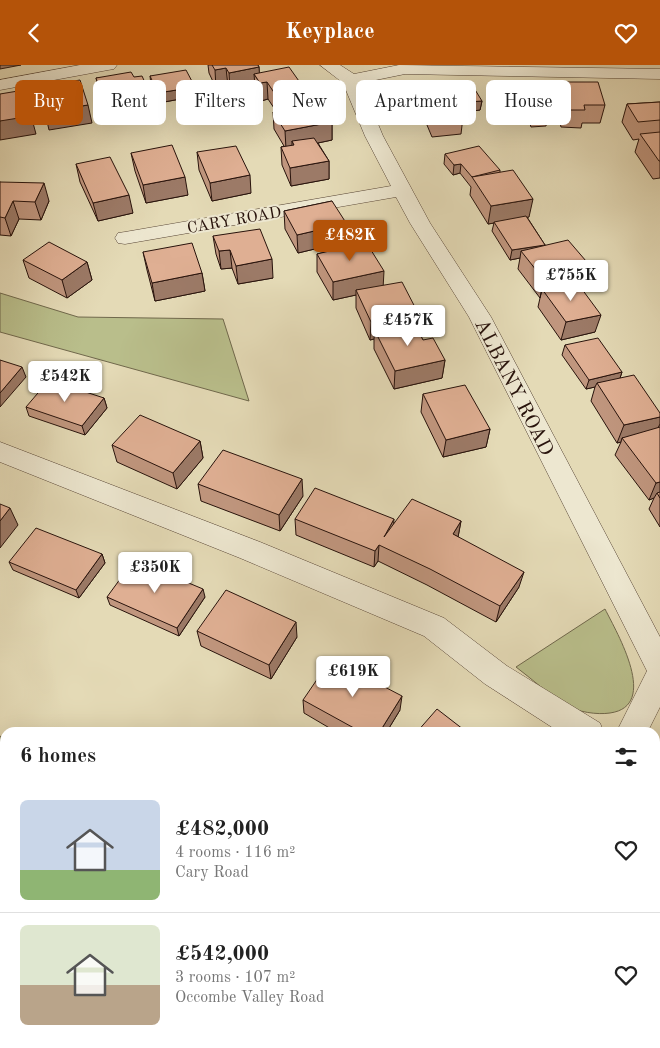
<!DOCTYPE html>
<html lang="en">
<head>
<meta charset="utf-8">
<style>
	:root { --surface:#fff; --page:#f2f2f2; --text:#222; --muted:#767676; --line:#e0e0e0; --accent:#b45309 }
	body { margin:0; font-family:"Old Standard TT",serif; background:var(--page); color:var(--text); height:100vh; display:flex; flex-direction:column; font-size:19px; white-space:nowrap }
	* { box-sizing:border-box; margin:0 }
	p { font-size:16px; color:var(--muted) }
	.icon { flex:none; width:28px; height:28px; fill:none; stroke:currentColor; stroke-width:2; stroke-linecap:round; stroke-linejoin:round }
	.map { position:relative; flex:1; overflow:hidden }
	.sheet { position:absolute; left:0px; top:662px; width:660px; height:321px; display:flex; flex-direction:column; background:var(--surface); border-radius:15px 15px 0 0; box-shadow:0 5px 20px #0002 }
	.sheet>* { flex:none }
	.hud { position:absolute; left:15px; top:15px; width:630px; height:45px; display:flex; gap:10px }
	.price { position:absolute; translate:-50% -42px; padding:0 11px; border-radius:5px; background:#fff; color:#222; font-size:16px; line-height:32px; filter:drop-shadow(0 1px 2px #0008) }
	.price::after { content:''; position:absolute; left:50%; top:30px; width:15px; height:11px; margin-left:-8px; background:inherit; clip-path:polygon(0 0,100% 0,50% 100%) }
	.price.active { background:var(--accent); color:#fff }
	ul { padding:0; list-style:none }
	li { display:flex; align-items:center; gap:15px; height:125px; padding:0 20px }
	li+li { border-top:1px solid var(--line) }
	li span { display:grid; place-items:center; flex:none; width:140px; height:100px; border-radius:8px; color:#555 }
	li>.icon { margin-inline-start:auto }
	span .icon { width:60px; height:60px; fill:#fffc; stroke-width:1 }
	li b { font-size:21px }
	h2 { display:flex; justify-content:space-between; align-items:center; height:60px; padding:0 20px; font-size:21px }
	.pill { padding:0 18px; border-radius:8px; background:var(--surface); box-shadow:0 5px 20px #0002; font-size:18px; line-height:45px }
	.pill.active { background:var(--accent); color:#fff }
	header { display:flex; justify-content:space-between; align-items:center; height:65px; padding:0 20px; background:var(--accent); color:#fff; font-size:22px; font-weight:600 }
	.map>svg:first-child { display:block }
</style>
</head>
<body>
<header><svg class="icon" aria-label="back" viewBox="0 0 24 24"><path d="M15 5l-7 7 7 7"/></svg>Keyplace<svg class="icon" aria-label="heart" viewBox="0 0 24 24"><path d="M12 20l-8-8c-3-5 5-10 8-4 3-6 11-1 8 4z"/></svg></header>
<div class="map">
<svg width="660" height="983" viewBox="0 0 660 983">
	<rect width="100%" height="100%" fill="#e4dab6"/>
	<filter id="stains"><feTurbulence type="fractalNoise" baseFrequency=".004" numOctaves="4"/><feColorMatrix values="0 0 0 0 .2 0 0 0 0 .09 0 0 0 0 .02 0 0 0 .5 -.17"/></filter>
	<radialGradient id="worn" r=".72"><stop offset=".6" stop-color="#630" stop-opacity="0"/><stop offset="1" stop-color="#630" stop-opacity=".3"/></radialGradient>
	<g fill="#b9be8b" stroke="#70684c">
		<polygon points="0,228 78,252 223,254 249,336 0,267"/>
		<path d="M605 544C617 568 660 641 610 648 597 650 577 647 566 640 548 629 532 614 516 602Z"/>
		<polygon points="0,671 5,674 5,979 576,979 584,983 0,983"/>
	</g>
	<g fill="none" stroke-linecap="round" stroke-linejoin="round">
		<g stroke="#574536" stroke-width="1">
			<g id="street">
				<polygon points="80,0 117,0 114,4 108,5 0,25 0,15"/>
				<polygon points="320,0 340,0 354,9 399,0 660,4 660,14 405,9 361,18 383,71 430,158 491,252 660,572 660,642 647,668 616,668 647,606 469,252 410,158 396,132 125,179 118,178 115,173 118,168 125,167 391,121 365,71 343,18"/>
				<polygon points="0,377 260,477 444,553 507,601 600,658 604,668 561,668 485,619 424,571 240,493 0,397"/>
				<polygon points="655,698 660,700 660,733 655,731"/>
			</g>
		</g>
		<use href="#street" fill="#ede7d0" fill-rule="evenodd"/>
	</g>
	<g fill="#c0967e" stroke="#28130c">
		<polygon points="208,0 258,0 259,2 259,8 306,26 306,40 332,57 332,75 318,78 329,96 329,114 291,121 282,100 281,82 284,81 274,64 273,47 276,46 268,34 261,36 255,27 255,21 230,25 228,21 216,23 209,8"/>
		<polygon points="150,11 195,22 196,31 159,38 151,20"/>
		<polygon points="134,12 151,42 107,49 100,31 96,13"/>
		<polygon points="558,17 605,40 600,58 582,58 581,63 561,62 554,35"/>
		<polygon points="505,18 550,44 546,61 531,62 529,56 510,57 502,36"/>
		<polygon points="420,23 463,52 461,69 432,72 419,41"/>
		<polygon points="460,25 482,36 480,45 466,47 459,34"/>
		<polygon points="660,37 660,113 653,114 635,87 639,74 633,75 622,57 627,39"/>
		<polygon points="197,87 251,128 212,136 199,105"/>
		<polygon points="131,88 188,130 146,138 135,106"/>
		<polygon points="445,89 500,105 500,107 529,152 527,152 545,180 592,203 587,221 581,222 595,267 561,275 538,242 540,233 518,204 520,193 510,195 492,166 494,158 488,159 470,130 471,122 460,108 453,110 444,99"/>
		<polygon points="76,99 133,148 98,156 80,117"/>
		<polygon points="0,117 49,136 41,155 19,154 11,171 0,170"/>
		<polygon points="332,136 349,181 383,220 418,248 416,262 423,275 445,295 442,313 394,324 374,284 374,274 370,275 356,243 356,230 333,235 317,207 317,189 326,187 323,182 298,188 285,164 284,146"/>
		<polygon points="213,171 273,213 238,219 232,203 221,204 216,189"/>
		<polygon points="143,187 202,208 205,226 155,236 147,205"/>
		<polygon points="23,195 87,197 92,215 67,233 29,213"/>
		<polygon points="565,280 622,307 620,313 660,348 660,359 658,362 660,362 660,462 649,444 654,433 649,435 615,390 621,377 617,378 591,336 595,322 586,324 562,290"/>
		<polygon points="423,329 490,364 486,382 443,392 421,347"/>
		<polygon points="104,333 107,343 85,370 29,351 26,342"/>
		<polygon points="200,376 203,393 177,424 117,397 112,380"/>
		<polygon points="198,419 303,431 280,466 201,436"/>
		<polygon points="295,454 394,458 461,456 458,472 519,522 496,557 427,520 378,496 374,502 296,470"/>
		<polygon points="102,489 105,498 79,533 13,505 9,497"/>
		<polygon points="107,532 205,532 179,571 110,540"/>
		<polygon points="197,566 297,572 271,614 201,581"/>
		<polygon points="303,635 400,645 386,668 338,668 304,648"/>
		<polygon points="655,812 660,815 660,949 655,945"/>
	</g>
	<g fill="#9c7a67" stroke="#28130c">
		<polygon points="0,0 21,0 0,4"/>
		<polygon points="259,2 260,18 254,9 255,21 230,25 229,8"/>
		<polygon points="226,3 228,21 216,23 215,5"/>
		<polygon points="267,17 268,34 261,36 260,18"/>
		<polygon points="195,22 196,31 159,38 158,28"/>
		<polygon points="148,24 151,42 107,49 103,32"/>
		<polygon points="306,26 306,44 278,50 277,32"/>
		<polygon points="482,36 480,45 466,47 468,37"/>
		<polygon points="88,40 92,58 49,65 45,47"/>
		<polygon points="29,43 36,69 0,75 0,56"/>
		<polygon points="332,57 332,75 294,83 294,80 292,76 292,83 286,84 285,66"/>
		<polygon points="329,96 329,114 291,121 290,103"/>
		<polygon points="461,99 460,108 453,110 454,100"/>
		<polygon points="250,110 251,128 212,136 210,118"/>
		<polygon points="185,112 188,130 146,138 143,120"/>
		<polygon points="44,118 49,136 41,155 35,137"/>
		<polygon points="129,130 133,148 98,156 93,138"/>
		<polygon points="533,134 529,152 495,158 494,157 494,158 488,159 491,141"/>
		<polygon points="13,136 19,154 11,171 5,153"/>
		<polygon points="323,164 323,182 298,188 297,170"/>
		<polygon points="350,164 349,182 327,188 327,170"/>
		<polygon points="545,180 543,189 521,186 520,193 510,195 512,185"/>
		<polygon points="230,185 232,203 221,204 219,186"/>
		<polygon points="272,194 273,213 238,219 236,201"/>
		<polygon points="87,197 92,215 67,233 62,215"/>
		<polygon points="592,203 587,221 548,231 542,224 540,233 544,215"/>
		<polygon points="384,206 383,224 356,225 356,230 333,235 333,217"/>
		<polygon points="202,208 205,226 155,236 152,218"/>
		<polygon points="418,248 416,266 375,266 374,274 370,275 371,257"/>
		<polygon points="601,250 595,267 561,275 566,257"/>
		<polygon points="445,295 442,313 394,324 395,306"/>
		<polygon points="22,302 26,312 0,342 0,328"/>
		<polygon points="622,307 619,316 597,318 595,322 586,324 589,315"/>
		<polygon points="104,333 107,343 85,370 82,361"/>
		<polygon points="660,352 660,359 655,369 622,373 621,377 617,378 624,360"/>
		<polygon points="490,364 486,382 443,392 446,375"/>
		<polygon points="200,376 203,393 177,424 173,408"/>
		<polygon points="302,414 303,431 280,466 279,450"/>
		<polygon points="660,417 660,431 657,428 654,433 649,435 656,418"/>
		<polygon points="10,443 18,460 0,483 0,456"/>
		<polygon points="394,454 393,470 384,472"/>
		<polygon points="461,456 458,472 453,469"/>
		<polygon points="379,480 378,496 374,502 375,486"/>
		<polygon points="102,489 105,498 79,533 76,525"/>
		<polygon points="524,507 519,522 496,557 500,541"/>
		<polygon points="203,524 205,532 179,571 177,563"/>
		<polygon points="296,557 297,572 271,614 269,600"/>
		<polygon points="402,631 400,645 386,668 379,668"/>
	</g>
	<g fill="#dfaf93" stroke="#28130c">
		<polygon points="212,0 258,0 259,2 229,8 226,3 215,5"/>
		<polygon points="289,2 306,26 277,32 267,17 260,18 254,9"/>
		<polygon points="186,5 195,22 158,28 150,11"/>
		<polygon points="131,7 134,12 142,11 148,24 103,32 96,13"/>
		<polygon points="80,15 88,40 45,47 37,22"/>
		<polygon points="539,17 550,44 534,44 533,39 513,39 505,18"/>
		<polygon points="558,17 598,17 605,40 584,40 585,45 565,45"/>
		<polygon points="448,21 463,52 434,55 420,23"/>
		<polygon points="474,23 482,36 468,37 460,25"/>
		<polygon points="24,25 31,51 0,56 0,29"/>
		<polygon points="660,37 660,55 638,57 627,39"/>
		<polygon points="319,38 332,57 285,66 273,47"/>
		<polygon points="660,67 660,96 659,96 640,69"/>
		<polygon points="314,73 329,96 290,103 281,82 294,80 292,76"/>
		<polygon points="172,80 185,112 143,120 131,88"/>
		<polygon points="236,81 250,110 210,118 197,87"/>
		<polygon points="479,81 500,105 472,112 461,99 454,100 445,89"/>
		<polygon points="110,92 129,130 93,138 76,99"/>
		<polygon points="513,105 533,134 491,141 472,112"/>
		<polygon points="0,117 44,118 35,137 13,136 5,153 0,152"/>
		<polygon points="332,136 350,164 327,170 323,164 297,170 284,146"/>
		<polygon points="526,151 545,180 512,185 494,157"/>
		<polygon points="260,164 272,194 236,201 230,185 219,186 213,171"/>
		<polygon points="568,175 592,203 544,215 521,186"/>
		<polygon points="49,177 87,197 62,215 23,195"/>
		<polygon points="366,177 384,206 333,217 317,189"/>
		<polygon points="192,178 202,208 152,218 143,187"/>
		<polygon points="576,216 601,250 566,257 542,224"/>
		<polygon points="402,217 418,248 371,257 356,225"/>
		<polygon points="414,258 423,275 433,273 445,295 395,306 375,266"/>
		<polygon points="598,273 622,307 589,315 565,280"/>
		<polygon points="0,295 22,302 0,328"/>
		<polygon points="634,310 660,348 660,352 624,360 597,318"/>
		<polygon points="49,315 104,333 82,361 26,342"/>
		<polygon points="465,320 490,364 446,375 423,329"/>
		<polygon points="140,350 200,376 173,408 112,380"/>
		<polygon points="660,362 660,417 656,418 622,373"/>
		<polygon points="223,385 302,414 279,450 198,419"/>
		<polygon points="315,423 394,454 384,472 412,434 461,456 453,469 524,507 500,541 430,504 379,480 375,486 295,454"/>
		<polygon points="660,427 660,433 657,428"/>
		<polygon points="0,439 10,443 0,456"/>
		<polygon points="36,463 102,489 76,525 9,497"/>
		<polygon points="134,495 203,524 177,563 107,532"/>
		<polygon points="226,525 296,557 269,600 197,566"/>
		<polygon points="331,594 402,631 379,668 363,668 303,635"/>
		<polygon points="437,644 468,668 416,668"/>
		<polygon points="655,812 660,815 660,928 655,924"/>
	</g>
	<g text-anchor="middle" stroke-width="4" stroke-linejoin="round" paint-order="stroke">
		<g font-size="16" fill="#28130c" stroke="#ede7d0">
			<text transform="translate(234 154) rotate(-10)" y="6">CARY ROAD</text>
		</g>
		<g font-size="20" fill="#28130c" stroke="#ede7d0">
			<text transform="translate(515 322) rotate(63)" y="7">ALBANY ROAD</text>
		</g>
	</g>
	<rect width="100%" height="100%" filter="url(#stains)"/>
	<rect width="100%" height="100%" fill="url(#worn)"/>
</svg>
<b class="price active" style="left:350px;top:197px">£482K</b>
<b class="price" style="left:571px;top:237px">£755K</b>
<b class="price" style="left:408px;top:282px">£457K</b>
<b class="price" style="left:65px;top:338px">£542K</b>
<b class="price" style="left:155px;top:529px">£350K</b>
<b class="price" style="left:353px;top:633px">£619K</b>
<div class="hud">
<a class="pill active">Buy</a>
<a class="pill">Rent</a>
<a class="pill">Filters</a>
<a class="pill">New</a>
<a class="pill">Apartment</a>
<a class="pill">House</a>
</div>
<section class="sheet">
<h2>6 homes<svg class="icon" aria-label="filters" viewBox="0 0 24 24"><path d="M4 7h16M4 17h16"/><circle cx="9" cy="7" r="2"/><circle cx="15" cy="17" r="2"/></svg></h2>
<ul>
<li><span style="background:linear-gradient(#c9d6e8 70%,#8fb573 0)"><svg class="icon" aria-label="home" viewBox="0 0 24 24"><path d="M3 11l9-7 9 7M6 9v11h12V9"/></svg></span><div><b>£482,000</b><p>4 rooms · 116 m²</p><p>Cary Road</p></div><svg class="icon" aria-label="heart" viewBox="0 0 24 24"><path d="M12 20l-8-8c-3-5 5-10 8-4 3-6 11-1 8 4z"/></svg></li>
<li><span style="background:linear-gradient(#dfe7d0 60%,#b9a48a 0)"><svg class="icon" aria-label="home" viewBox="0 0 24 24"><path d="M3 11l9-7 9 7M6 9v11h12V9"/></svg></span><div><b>£542,000</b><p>3 rooms · 107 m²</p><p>Occombe Valley Road</p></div><svg class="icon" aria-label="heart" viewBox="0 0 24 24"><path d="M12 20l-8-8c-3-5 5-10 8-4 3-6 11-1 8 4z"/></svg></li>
</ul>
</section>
</div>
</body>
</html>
